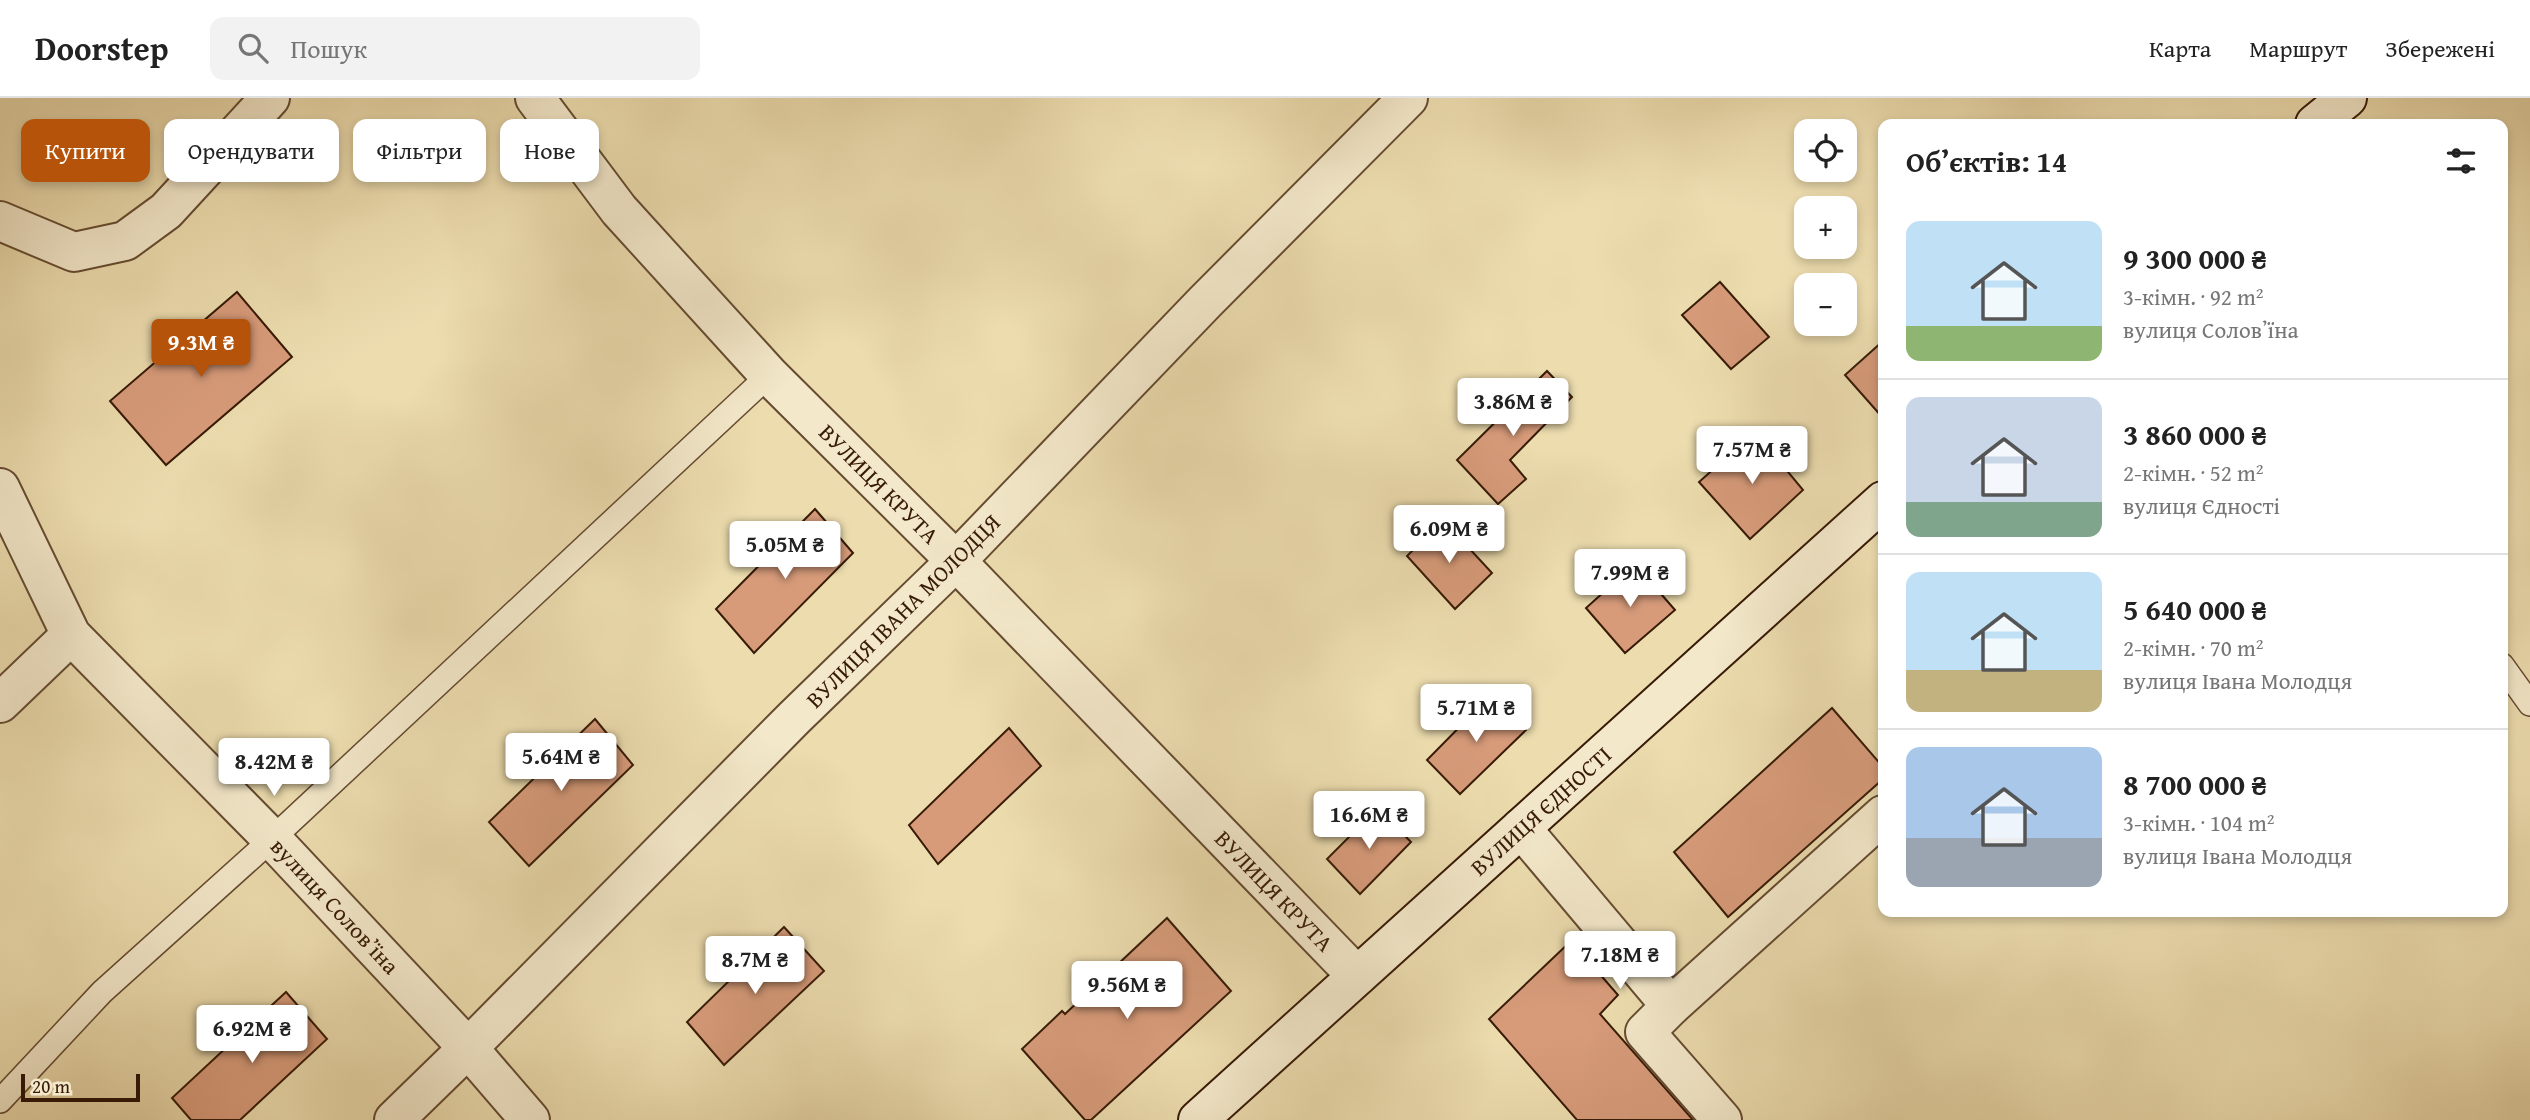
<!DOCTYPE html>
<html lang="uk">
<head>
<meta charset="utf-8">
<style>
	:root { --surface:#fff; --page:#f2f2f2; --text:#222; --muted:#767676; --line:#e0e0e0; --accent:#b45309 }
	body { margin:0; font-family:"Gentium Book Plus",serif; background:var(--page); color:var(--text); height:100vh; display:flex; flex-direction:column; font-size:26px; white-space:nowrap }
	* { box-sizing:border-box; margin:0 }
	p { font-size:23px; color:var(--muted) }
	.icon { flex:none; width:38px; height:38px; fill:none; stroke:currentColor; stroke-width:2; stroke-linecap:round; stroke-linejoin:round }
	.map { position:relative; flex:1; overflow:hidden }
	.side { position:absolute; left:1878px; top:21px; width:630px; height:798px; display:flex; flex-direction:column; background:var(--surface); border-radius:14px; box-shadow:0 4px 10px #0003 }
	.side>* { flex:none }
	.hud { position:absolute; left:21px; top:21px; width:665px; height:63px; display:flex; gap:14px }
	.fabs { position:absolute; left:1794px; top:21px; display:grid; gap:14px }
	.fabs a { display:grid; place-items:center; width:63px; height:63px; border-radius:14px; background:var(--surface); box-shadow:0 4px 10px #0003; font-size:35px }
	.scale { position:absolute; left:21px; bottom:18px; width:119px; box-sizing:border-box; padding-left:7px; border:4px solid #381b07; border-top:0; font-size:19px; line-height:24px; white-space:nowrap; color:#381b07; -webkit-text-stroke:5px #f3e8ca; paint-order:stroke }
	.price { position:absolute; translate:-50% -60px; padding:0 16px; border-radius:7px; background:#fff; color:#222; font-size:23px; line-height:46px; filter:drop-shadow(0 2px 4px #0008) }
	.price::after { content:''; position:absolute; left:50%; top:42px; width:21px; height:16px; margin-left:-10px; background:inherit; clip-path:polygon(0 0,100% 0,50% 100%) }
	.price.selected { background:var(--accent); color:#fff }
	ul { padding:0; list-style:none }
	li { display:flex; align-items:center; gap:21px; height:175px; padding:0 28px }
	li+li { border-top:2px solid var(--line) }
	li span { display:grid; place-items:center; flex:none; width:196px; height:140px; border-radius:14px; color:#555 }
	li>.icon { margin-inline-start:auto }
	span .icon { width:84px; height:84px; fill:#fffc; stroke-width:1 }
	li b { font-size:30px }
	h2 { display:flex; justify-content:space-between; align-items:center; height:84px; padding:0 28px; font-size:30px }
	.tag { padding:0 24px; border-radius:14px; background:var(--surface); box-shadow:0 4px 10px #0003; font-size:24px; line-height:63px }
	.tag.selected { background:var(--accent); color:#fff }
	header { display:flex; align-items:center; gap:42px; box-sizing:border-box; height:98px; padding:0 35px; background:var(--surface); border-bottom:2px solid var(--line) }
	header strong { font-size:33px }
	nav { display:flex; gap:38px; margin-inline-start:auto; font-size:24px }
	.search { width:490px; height:63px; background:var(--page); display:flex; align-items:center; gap:18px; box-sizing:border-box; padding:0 24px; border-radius:14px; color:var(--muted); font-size:26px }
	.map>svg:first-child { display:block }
</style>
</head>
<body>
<header>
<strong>Doorstep</strong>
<div class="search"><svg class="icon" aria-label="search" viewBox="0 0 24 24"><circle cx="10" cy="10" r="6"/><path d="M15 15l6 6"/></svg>Пошук</div>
<nav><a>Карта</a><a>Маршрут</a><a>Збережені</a></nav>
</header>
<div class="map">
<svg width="2530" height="1022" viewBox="0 0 2530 1022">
	<rect width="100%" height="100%" fill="#ecdcae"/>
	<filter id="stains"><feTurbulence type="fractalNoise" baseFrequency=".00286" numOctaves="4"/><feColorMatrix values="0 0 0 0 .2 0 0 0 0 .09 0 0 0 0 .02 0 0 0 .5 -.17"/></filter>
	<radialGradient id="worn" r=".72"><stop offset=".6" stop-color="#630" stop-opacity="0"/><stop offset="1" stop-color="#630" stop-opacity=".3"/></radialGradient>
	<g fill="#d79b7a" stroke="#381b07" stroke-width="2">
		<polygon points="1720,184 1769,239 1731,271 1682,217"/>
		<polygon points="237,194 292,259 166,367 110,303"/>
		<polygon points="1883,243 1883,320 1845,277"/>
		<polygon points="1547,273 1572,299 1510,362 1526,381 1498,406 1457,362"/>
		<polygon points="1755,334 1803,392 1750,441 1699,384"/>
		<polygon points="815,411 853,455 754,555 716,511"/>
		<polygon points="1443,422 1492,475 1455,511 1407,458"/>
		<polygon points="1635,466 1675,512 1625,555 1586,510"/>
		<polygon points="1492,596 1526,632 1460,696 1427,662"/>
		<polygon points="1832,610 1883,669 1883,681 1728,819 1674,754"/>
		<polygon points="595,621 633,667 529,768 489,724"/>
		<polygon points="1009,630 1041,668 938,766 909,727"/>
		<polygon points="1378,710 1411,744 1360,796 1327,761"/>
		<polygon points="1167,820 1231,893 1091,1022 1085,1022 1022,951 1062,913 1065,916"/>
		<polygon points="784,829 824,873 724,967 687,924"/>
		<polygon points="1571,843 1618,897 1600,916 1693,1022 1577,1022 1489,921"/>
		<polygon points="286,894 327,941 240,1022 191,1022 172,1000"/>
	</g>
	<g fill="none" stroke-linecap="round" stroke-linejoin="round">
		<g stroke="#654b31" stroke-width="26">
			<g id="service">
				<polyline points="2502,567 2530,606"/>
				<polyline points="0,1003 102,894 272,741 769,277"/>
			</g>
		</g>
		<g stroke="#654b31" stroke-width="42">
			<g id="minor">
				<polyline points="535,0 619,112 769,277 956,463 1357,878"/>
				<polyline points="0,123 74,154 125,143 166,113 270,0"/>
				<polyline points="0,390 71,537 272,741 468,950 530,1022"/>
				<polyline points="0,605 71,537"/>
				<polyline points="1521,730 1671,908 1645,934 1722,1022"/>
				<polyline points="1671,908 1883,717"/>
				<polyline points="394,1022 468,950 794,620 956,463 1205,204 1408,0"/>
			</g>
		</g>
		<g stroke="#381b07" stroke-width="42">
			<g id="secondary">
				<polyline points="2315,26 2347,0"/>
				<polyline points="1198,1022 1883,403"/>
			</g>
		</g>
		<use href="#service" stroke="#f3e8ca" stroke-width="23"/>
		<use href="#minor" stroke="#f3e8ca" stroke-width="38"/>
		<use href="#secondary" stroke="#f3e8ca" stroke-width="38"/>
	</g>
	<g text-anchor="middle" stroke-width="5" stroke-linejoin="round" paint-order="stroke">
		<g font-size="23" fill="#381b07" stroke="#f3e8ca">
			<text transform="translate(879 386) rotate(45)" y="8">ВУЛИЦЯ КРУТА</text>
			<text transform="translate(903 513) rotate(-45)" y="8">ВУЛИЦЯ ІВАНА МОЛОДЦЯ</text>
			<text transform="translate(1541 713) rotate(-42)" y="8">ВУЛИЦЯ ЄДНОСТІ</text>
			<text transform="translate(1274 793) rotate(46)" y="8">ВУЛИЦЯ КРУТА</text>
			<text transform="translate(335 808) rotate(47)" y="8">вулиця Соловʼїна</text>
		</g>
	</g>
	<rect width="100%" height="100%" filter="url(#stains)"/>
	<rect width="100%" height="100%" fill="url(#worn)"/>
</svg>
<div class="fabs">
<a><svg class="icon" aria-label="locate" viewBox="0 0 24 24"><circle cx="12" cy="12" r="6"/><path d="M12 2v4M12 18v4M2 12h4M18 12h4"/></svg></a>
<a>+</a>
<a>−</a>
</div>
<div class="scale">20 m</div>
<b class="price selected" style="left:201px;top:281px">9.3M ₴</b>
<b class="price" style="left:1513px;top:340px">3.86M ₴</b>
<b class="price" style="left:1752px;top:388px">7.57M ₴</b>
<b class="price" style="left:1449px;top:467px">6.09M ₴</b>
<b class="price" style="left:785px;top:483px">5.05M ₴</b>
<b class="price" style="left:1630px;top:511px">7.99M ₴</b>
<b class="price" style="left:1476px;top:646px">5.71M ₴</b>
<b class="price" style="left:561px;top:695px">5.64M ₴</b>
<b class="price" style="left:274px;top:700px">8.42M ₴</b>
<b class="price" style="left:1369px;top:753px">16.6M ₴</b>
<b class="price" style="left:1620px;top:893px">7.18M ₴</b>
<b class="price" style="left:755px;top:898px">8.7M ₴</b>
<b class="price" style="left:1127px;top:923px">9.56M ₴</b>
<b class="price" style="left:252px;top:967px">6.92M ₴</b>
<div class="hud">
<a class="tag selected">Купити</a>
<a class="tag">Орендувати</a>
<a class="tag">Фільтри</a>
<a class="tag">Нове</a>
</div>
<section class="side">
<h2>Об’єктів: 14<svg class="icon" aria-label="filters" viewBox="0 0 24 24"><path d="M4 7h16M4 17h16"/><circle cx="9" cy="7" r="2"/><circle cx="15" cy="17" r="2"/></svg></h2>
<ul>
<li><span style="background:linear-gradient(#bfe0f5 75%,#8fb573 0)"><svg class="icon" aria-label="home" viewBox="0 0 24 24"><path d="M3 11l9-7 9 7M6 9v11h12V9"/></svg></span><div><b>9 300 000 ₴</b><p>3-кімн. · 92 m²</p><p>вулиця Соловʼїна</p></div></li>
<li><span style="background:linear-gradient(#c9d6e8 75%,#7fa58c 0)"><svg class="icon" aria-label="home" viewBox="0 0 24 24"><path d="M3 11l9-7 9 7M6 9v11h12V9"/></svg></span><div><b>3 860 000 ₴</b><p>2-кімн. · 52 m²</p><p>вулиця Єдності</p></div></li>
<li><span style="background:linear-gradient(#bfe0f5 70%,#c2b280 0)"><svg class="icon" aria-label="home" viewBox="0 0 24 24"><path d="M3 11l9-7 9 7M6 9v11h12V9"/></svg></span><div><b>5 640 000 ₴</b><p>2-кімн. · 70 m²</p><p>вулиця Івана Молодця</p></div></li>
<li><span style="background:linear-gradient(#a9c7e8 65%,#9aa5b1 0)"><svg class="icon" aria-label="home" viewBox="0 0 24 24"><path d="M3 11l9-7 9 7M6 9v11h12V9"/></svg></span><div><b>8 700 000 ₴</b><p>3-кімн. · 104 m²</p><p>вулиця Івана Молодця</p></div></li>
</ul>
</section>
</div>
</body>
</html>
